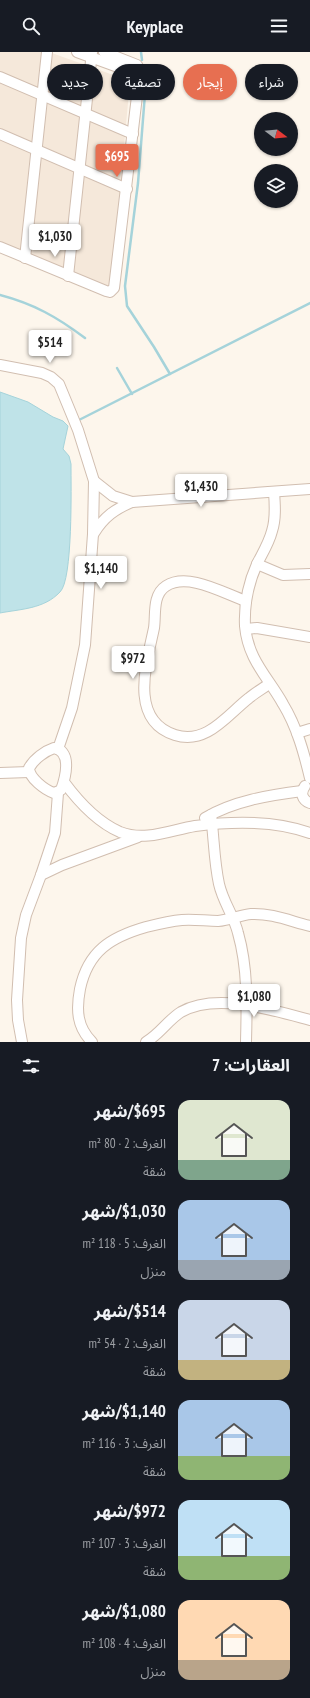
<!DOCTYPE html>
<html lang="ar">
<head>
<meta charset="utf-8">
<style>
	:root { --surface:#171b24; --page:#242831; --text:#f1f3f6; --muted:#9ea1a6; --accent:#e76f51 }
	body { margin:0; font-family:"PT Sans Narrow","Noto Sans Arabic",sans-serif; background:var(--page); color:var(--text); direction:rtl; height:100vh; display:flex; flex-direction:column; font-size:15px; white-space:nowrap }
	* { box-sizing:border-box; margin:0 }
	p { font-size:13px; color:var(--muted) }
	.icon { flex:none; width:22px; height:22px; fill:none; stroke:currentColor; stroke-width:2; stroke-linecap:round; stroke-linejoin:round }
	.map { position:relative; height:990px; overflow:hidden; direction:ltr }
	.details { display:flex; flex-direction:column; background:var(--surface); flex:1 }
	.details>* { flex:none }
	.top-card { position:absolute; left:12px; top:12px; width:286px; height:36px; direction:rtl; display:flex; gap:8px }
	.needle { width:26px; rotate:106deg }
	.fabs { position:absolute; left:254px; top:60px; display:grid; gap:8px }
	.fabs a { display:grid; place-items:center; width:44px; height:44px; border-radius:50%; background:var(--surface); box-shadow:0 1px 3px #0004; font-size:20px }
	.price { position:absolute; translate:-50% -34px; padding:0 9px; border-radius:4px; background:#fff; color:#222; font-size:13px; line-height:26px; filter:drop-shadow(0 1px 2px #0008) }
	.price::after { content:''; position:absolute; left:50%; top:24px; width:12px; height:9px; margin-left:-6px; background:inherit; clip-path:polygon(0 0,100% 0,50% 100%) }
	.price.selected { background:var(--accent); color:#fff }
	ul { padding:0; list-style:none }
	li { display:flex; align-items:center; gap:12px; height:100px; padding:0 20px }
	li span { display:grid; place-items:center; flex:none; width:112px; height:80px; border-radius:12px; color:#555 }
	li>.icon { margin-inline-start:auto }
	span .icon { width:48px; height:48px; fill:#fffc; stroke-width:1 }
	li b { font-size:17px }
	h2 { display:flex; justify-content:space-between; align-items:center; height:48px; padding:0 20px; font-size:17px }
	.tag { padding:0 14px; border-radius:18px; background:var(--surface); box-shadow:0 1px 3px #0004; font-size:14px; line-height:36px }
	.tag.selected { background:var(--accent); color:#fff }
	header { display:flex; justify-content:space-between; align-items:center; height:52px; padding:0 20px; background:var(--surface); font-size:18px; font-weight:700 }
	.map>svg:first-child { display:block }
</style>
</head>
<body>
<header><svg class="icon" aria-label="menu" viewBox="0 0 24 24"><path d="M4 6h16M4 12h16M4 18h16"/></svg>Keyplace<svg class="icon" aria-label="search" viewBox="0 0 24 24"><circle cx="10" cy="10" r="6"/><path d="M15 15l6 6"/></svg></header>
<div class="map">
<svg width="310" height="990" viewBox="0 0 310 990">
	<rect width="100%" height="100%" fill="#fdf6ec"/>
	<polygon fill="#f5e8da" points="0,0 49,0 130,29 111,237 0,191"/>
	<path fill="#bfe3e8" stroke="#a5d3da" d="M0 340 28 350 53 365 63 369 68 374 63 397 69 404 71 412C71 434 73 528 60 540 44 557 21 557 0 561Z"/>
	<g fill="none" stroke-linecap="round" stroke-linejoin="round">
		<g stroke="#a5d3da" stroke-width="2.5">
			<polyline points="141,0 142,8"/>
			<polyline points="146,29 138,131 125,234 127,254 154,295 170,322"/>
			<path d="M0 243C34 252 57 265 85 286"/>
			<polyline points="117,316 132,342"/>
			<polyline points="77,369 310,251"/>
		</g>
		<g stroke="#d1beb0" stroke-width="12">
			<g id="minor">
				<polyline points="77,0 140,23"/>
				<polyline points="0,25 133,82"/>
				<polyline points="0,82 127,137"/>
				<polyline points="0,195 106,239 110,240 114,236 140,19 137,13 104,0"/>
				<polyline points="25,206 47,0"/>
				<polyline points="68,224 92,0"/>
				<polyline points="0,313 42,321 51,325 59,332 78,378 94,429 93,482 85,593 72,656 58,697"/>
				<polyline points="94,429 113,444 132,450"/>
				<path d="M274 440C275 453 276 467 272 479 269 491 262 502 257 512 248 532 244 553 245 574 248 608 268 625 283 652 297 675 304 701 310 726"/>
				<path d="M94 481C104 465 115 457 132 450L310 437"/>
				<polyline points="257,512 283,523 310,522"/>
				<path d="M246 549C223 541 188 520 166 534 152 543 156 563 154 576 147 610 128 668 175 683 207 693 227 663 249 646 255 641 262 637 269 632"/>
				<polyline points="246,577 257,576 310,585"/>
				<polyline points="297,681 310,677"/>
				<path d="M54 696C73 699 65 727 61 738L54 741C45 738 29 726 29 716 34 707 45 699 54 696Z"/>
				<polyline points="0,721 29,720"/>
				<path d="M64 730C78 749 97 770 120 780 145 790 171 778 195 774 233 769 274 768 310 781"/>
				<path d="M305 734C300 741 302 748 310 751"/>
				<path d="M211 763C214 786 214 809 219 832 223 850 234 864 238 881 248 916 247 954 246 990"/>
				<path d="M205 766C233 749 270 743 302 739"/>
				<polyline points="41,823 62,813 138,785"/>
				<polyline points="22,990 18,968 17,948 21,886 26,863 41,823 55,781 58,741"/>
				<path d="M92 990C77 975 76 958 80 937 88 899 111 885 146 875 158 872 170 869 182 868 194 867 206 869 218 869 230 868 240 863 251 862 271 861 290 869 310 874"/>
				<path d="M146 990C160 982 168 968 181 960 216 940 273 958 310 968"/>
			</g>
		</g>
		<use href="#minor" stroke="#fff" stroke-width="10"/>
	</g>
</svg>
<div class="fabs">
<a><svg class="needle" viewBox="-14 -14 28 28"><path d="M0-13l5 13h-10z" fill="#e53935"/><path d="M0 13l5-13h-10z" fill="#9ea1a6"/></svg></a>
<a><svg class="icon" aria-label="layers" viewBox="0 0 24 24"><path d="M12 4l9 5-9 5-9-5zM3 14l9 5 9-5"/></svg></a>
</div>
<b class="price selected" style="left:117px;top:126px">$695</b>
<b class="price" style="left:55px;top:206px">$1,030</b>
<b class="price" style="left:50px;top:312px">$514</b>
<b class="price" style="left:201px;top:456px">$1,430</b>
<b class="price" style="left:101px;top:538px">$1,140</b>
<b class="price" style="left:133px;top:628px">$972</b>
<b class="price" style="left:254px;top:966px">$1,080</b>
<div class="top-card">
<a class="tag">شراء</a>
<a class="tag selected">إيجار</a>
<a class="tag">تصفية</a>
<a class="tag">جديد</a>
</div>
</div>
<section class="details">
<h2>العقارات: 7<svg class="icon" aria-label="filters" viewBox="0 0 24 24"><path d="M4 7h16M4 17h16"/><circle cx="9" cy="7" r="2"/><circle cx="15" cy="17" r="2"/></svg></h2>
<ul>
<li><span style="background:linear-gradient(#dfe7d0 75%,#7fa58c 0)"><svg class="icon" aria-label="home" viewBox="0 0 24 24"><path d="M3 11l9-7 9 7M6 9v11h12V9"/></svg></span><div><b>$695/شهر</b><p>الغرف: 2 · 80 m²</p><p>شقة</p></div></li>
<li><span style="background:linear-gradient(#a9c7e8 75%,#9aa5b1 0)"><svg class="icon" aria-label="home" viewBox="0 0 24 24"><path d="M3 11l9-7 9 7M6 9v11h12V9"/></svg></span><div><b>$1,030/شهر</b><p>الغرف: 5 · 118 m²</p><p>منزل</p></div></li>
<li><span style="background:linear-gradient(#c9d6e8 75%,#c2b280 0)"><svg class="icon" aria-label="home" viewBox="0 0 24 24"><path d="M3 11l9-7 9 7M6 9v11h12V9"/></svg></span><div><b>$514/شهر</b><p>الغرف: 2 · 54 m²</p><p>شقة</p></div></li>
<li><span style="background:linear-gradient(#a9c7e8 70%,#8fb573 0)"><svg class="icon" aria-label="home" viewBox="0 0 24 24"><path d="M3 11l9-7 9 7M6 9v11h12V9"/></svg></span><div><b>$1,140/شهر</b><p>الغرف: 3 · 116 m²</p><p>شقة</p></div></li>
<li><span style="background:linear-gradient(#bfe0f5 70%,#8fb573 0)"><svg class="icon" aria-label="home" viewBox="0 0 24 24"><path d="M3 11l9-7 9 7M6 9v11h12V9"/></svg></span><div><b>$972/شهر</b><p>الغرف: 3 · 107 m²</p><p>شقة</p></div></li>
<li><span style="background:linear-gradient(#ffd9b3 75%,#b9a48a 0)"><svg class="icon" aria-label="home" viewBox="0 0 24 24"><path d="M3 11l9-7 9 7M6 9v11h12V9"/></svg></span><div><b>$1,080/شهر</b><p>الغرف: 4 · 108 m²</p><p>منزل</p></div></li>
</ul>
</section>
</body>
</html>
